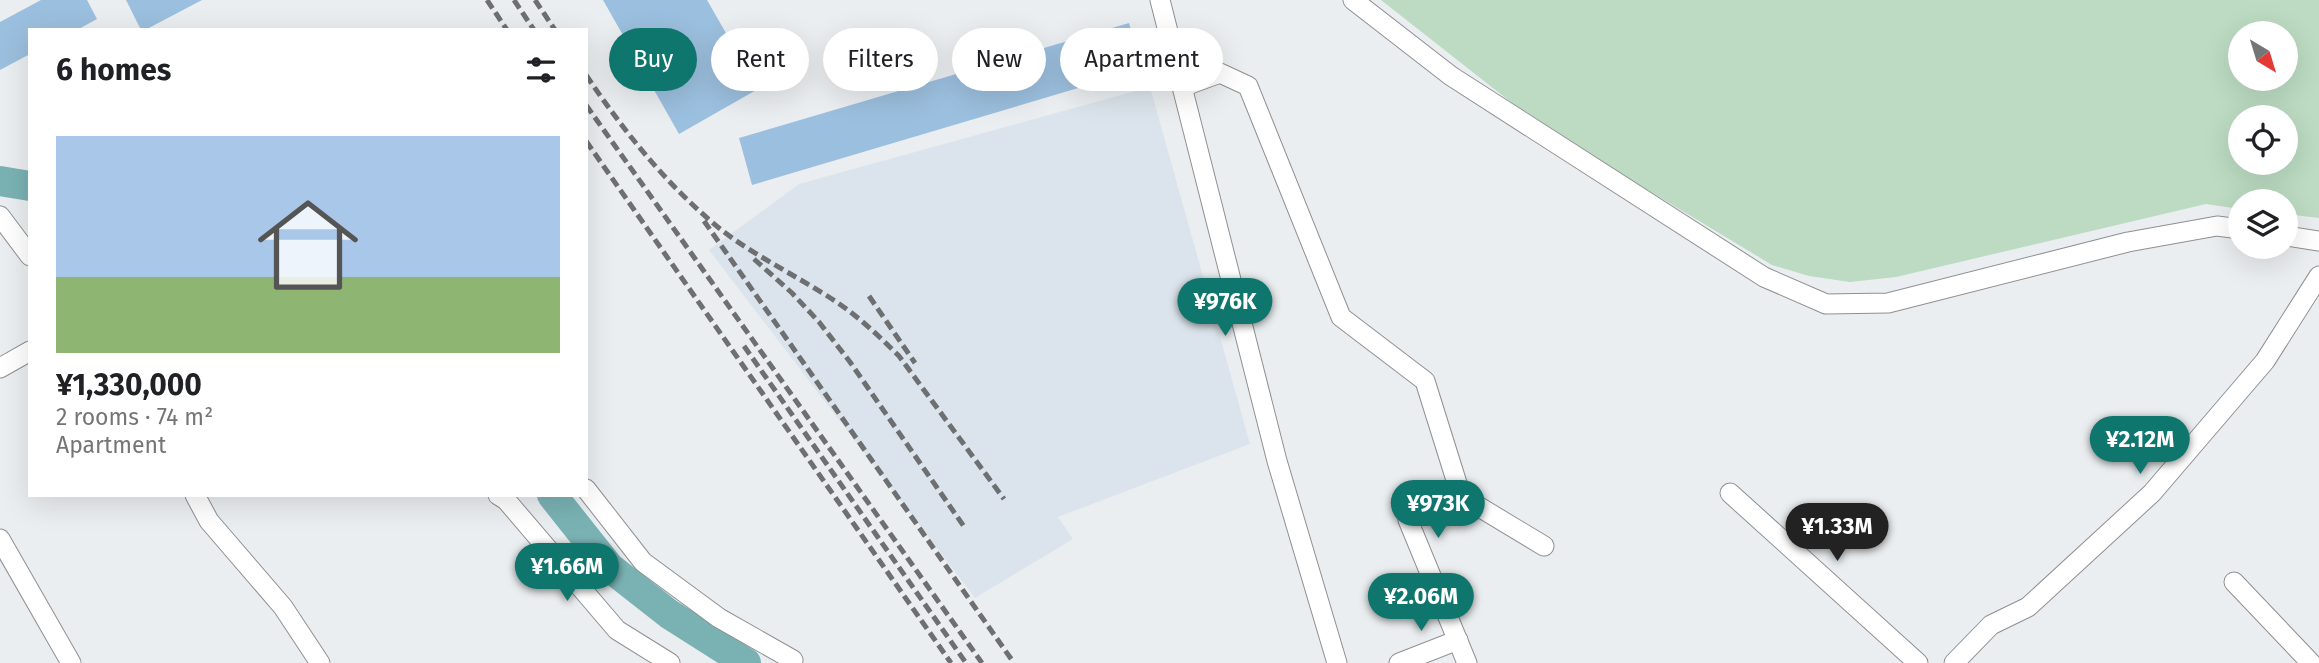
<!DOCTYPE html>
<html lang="en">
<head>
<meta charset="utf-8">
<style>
	:root { --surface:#fff; --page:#f6f6f6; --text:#202124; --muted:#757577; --accent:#0f766e }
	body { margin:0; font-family:"Fira Sans",sans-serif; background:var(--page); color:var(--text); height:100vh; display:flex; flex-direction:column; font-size:26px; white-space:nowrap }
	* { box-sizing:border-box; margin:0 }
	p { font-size:23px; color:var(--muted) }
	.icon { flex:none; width:38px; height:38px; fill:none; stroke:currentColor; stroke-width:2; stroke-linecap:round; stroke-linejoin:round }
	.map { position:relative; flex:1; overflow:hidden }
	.details { position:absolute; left:28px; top:28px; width:560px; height:469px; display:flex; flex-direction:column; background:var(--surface); border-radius:0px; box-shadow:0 7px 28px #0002 }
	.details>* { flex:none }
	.hud { position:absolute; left:609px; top:28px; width:665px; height:63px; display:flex; gap:14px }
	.needle { width:46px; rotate:142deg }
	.fabs { position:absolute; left:2228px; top:21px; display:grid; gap:14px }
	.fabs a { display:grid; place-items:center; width:70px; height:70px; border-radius:50%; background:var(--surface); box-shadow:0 7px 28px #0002; font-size:35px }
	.price { position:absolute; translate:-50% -60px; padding:0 16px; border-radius:24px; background:var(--accent); color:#fff; font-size:23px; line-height:46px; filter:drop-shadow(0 2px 4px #0008) }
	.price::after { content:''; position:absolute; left:50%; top:42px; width:21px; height:16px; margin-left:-10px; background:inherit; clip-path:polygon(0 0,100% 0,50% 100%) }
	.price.on { background:#222; color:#fff }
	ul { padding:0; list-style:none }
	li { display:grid; align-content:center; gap:14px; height:371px; padding:0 28px }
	li span { display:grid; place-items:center; height:217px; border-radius:0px; color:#555 }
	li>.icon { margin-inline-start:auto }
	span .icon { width:126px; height:126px; fill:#fffc; stroke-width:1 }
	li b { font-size:30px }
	h2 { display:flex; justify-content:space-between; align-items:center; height:84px; padding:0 28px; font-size:30px }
	.pill { padding:0 24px; border-radius:32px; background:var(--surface); box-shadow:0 7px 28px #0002; font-size:24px; line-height:63px }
	.pill.on { background:var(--accent); color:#fff }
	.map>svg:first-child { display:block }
</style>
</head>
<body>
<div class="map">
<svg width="2319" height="663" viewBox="0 0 2319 663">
	<rect width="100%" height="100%" fill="#ebeef0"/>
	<polygon fill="#dbe4ec" points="1150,87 1250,444 1058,517 1073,539 975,598 709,250 799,184"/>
	<path fill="#bcdbc2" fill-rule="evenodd" d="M1381 0H2319V218L2286 214V201H2240V209L2206 204 1896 277 1850 282 1809 276 1772 265 1540 125ZM2240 33H2286V79H2240ZM2240 117H2286V163H2240Z"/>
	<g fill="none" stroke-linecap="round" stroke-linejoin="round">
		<g stroke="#7ab2b4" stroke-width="30">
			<polyline points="0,181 30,186"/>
			<polyline points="552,495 609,567 669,614 746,663"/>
		</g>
	</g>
	<g fill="#9bbfde">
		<polygon points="41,0 87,0 97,19 77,30 30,30 30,54 0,70 0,22"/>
		<polygon points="126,0 202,0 145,30 141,30"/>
		<polygon points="603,0 707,0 758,89 679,134"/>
		<polygon points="1129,23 1142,69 752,185 739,138"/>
	</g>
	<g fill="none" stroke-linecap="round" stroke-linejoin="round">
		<g stroke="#8e9092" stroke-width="21">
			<g id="minor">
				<polyline points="1160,0 1277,461 1337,663"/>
				<polyline points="1353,0 1451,76 1764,277 1826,304 1888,303 2128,242 2217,226 2240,229"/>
				<polyline points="1182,87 1220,73 1248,86 1341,317 1425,381 1461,496"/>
				<polyline points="0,216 30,256"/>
				<polyline points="2286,236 2319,241"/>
				<polyline points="0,368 30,351"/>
				<polyline points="586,489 643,562 719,618 793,660"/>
				<polyline points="1730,493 1918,663"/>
				<polyline points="195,495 209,521 283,607 320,663"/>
				<polyline points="498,495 506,500 617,630 670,663"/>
				<polyline points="0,539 71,663"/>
				<polyline points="2234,582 2311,663"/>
				<polyline points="1399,663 1458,640"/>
				<polyline points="1467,663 1408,520 1461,496 1544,546"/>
				<polyline points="1954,663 1991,625 2028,607 2152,493 2265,361 2319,276"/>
			</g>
		</g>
		<use href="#minor" stroke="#fff" stroke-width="19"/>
		<g stroke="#6e6f71" stroke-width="5" stroke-dasharray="10 5" stroke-linecap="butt">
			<polyline points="487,0 507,30"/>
			<polyline points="514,0 534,30"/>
			<polyline points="535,0 555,30"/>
			<path d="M586 75C625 133 669 188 724 232 760 259 801 278 838 303 860 318 880 337 899 356L1004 499"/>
			<polyline points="586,105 982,663"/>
			<polyline points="586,141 951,663"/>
			<polyline points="704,221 1014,663"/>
			<polyline points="754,259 792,293 819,322 850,362 965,528"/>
			<polyline points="869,296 915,363"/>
			<polyline points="744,346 966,663"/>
		</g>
	</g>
</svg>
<div class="fabs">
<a><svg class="needle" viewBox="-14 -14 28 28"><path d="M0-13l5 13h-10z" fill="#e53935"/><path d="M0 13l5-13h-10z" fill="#757577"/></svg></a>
<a><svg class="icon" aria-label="locate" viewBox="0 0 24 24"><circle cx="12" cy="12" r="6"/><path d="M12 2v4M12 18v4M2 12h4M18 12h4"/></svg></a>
<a><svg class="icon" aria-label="layers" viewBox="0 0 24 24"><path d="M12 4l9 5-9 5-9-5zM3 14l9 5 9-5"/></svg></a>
</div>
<b class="price" style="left:1225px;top:338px">¥976K</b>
<b class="price" style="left:2140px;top:476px">¥2.12M</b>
<b class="price" style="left:1438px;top:540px">¥973K</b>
<b class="price on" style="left:1837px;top:563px">¥1.33M</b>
<b class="price" style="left:567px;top:603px">¥1.66M</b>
<b class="price" style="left:1421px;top:633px">¥2.06M</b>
<div class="hud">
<a class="pill on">Buy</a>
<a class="pill">Rent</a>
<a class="pill">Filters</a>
<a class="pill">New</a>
<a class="pill">Apartment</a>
</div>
<section class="details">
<h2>6 homes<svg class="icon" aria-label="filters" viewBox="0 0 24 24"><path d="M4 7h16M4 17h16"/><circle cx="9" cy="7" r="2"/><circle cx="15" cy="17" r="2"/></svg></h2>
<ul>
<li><span style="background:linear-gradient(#a9c7e8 65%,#8fb573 0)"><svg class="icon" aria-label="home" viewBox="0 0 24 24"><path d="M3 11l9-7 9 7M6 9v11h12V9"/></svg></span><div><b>¥1,330,000</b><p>2 rooms · 74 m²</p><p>Apartment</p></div></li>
</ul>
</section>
</div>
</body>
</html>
